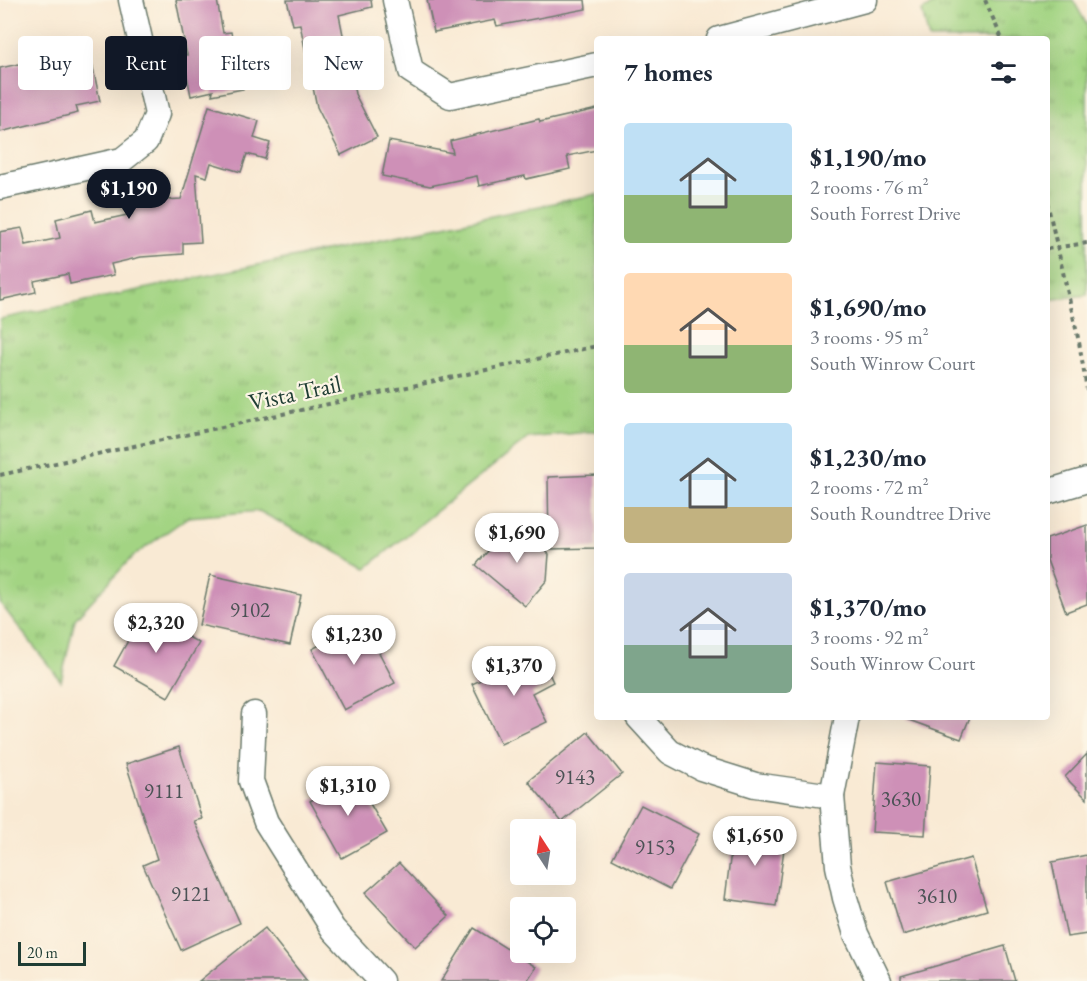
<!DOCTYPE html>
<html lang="en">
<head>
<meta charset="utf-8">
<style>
	:root { --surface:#fff; --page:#f6f6f7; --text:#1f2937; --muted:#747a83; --accent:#111827 }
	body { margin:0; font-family:"EB Garamond",serif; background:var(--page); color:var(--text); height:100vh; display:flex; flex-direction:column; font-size:22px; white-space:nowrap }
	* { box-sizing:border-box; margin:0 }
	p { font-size:20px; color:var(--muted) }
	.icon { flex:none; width:33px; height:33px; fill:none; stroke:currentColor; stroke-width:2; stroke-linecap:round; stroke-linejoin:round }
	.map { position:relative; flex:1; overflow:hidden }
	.details { position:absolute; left:594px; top:36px; width:456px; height:684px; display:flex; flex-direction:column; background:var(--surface); border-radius:6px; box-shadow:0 6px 24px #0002 }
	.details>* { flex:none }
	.hud { position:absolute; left:18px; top:36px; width:486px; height:54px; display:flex; gap:12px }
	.needle { width:39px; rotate:348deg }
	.tools { position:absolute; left:510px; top:819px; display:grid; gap:12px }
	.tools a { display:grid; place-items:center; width:66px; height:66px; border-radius:6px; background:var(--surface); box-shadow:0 6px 24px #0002; font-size:30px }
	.scale { position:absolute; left:18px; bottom:15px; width:68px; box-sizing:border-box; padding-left:6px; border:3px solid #1f3d34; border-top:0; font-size:16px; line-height:21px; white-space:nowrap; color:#1f3d34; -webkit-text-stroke:4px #fcf5e5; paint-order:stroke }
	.price { position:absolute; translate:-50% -51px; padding:0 14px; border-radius:21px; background:#fff; color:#222; font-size:20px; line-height:39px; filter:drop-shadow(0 2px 3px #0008) }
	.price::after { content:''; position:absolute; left:50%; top:36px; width:18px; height:14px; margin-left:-9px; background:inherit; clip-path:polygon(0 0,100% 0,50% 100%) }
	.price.active { background:var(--accent); color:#fff }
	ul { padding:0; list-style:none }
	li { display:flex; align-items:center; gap:18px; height:150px; padding:0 30px }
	li span { display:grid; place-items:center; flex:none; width:168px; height:120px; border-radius:6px; color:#555 }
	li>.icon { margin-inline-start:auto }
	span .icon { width:72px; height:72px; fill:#fffc; stroke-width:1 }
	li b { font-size:26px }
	h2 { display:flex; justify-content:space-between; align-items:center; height:72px; padding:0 30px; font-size:26px }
	.pill { padding:0 21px; border-radius:6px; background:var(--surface); box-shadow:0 6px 24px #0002; font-size:21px; line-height:54px }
	.pill.active { background:var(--accent); color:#fff }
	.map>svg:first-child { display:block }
</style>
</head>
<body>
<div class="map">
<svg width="1087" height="981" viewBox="0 0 1087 981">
	<defs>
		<pattern id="park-tufts" width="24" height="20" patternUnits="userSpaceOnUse" patternTransform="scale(1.5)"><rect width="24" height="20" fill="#a3d483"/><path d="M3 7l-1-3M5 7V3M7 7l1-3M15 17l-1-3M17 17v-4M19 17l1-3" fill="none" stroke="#84ad6c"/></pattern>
	</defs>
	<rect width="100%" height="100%" fill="#fcf5e5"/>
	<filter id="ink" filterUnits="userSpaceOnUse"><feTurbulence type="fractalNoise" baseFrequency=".0167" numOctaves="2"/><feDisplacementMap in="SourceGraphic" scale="12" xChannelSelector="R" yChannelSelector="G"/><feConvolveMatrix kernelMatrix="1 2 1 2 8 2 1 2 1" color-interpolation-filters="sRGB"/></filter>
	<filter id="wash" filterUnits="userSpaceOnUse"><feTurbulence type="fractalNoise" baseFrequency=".008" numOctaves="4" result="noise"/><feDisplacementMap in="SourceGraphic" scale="24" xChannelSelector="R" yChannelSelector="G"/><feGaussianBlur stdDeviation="1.35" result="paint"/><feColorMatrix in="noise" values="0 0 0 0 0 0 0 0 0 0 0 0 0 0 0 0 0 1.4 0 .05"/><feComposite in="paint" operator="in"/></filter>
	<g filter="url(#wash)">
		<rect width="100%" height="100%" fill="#f9ead4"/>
		<g fill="url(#park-tufts)" stroke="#61885c" stroke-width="1.5">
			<polygon points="940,0 1073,0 1087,25 1087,295 1047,300 1047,39 929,39 922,11"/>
			<polygon points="597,194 597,431 528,438 366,568 259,511 188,517 132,557 75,619 61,681 0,603 0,319"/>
		</g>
		<g id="blocks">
			<g fill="#ce90b7">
				<polygon points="176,0 217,0 223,33 231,32 243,89 212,95 213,91 191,96 183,55 187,55"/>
				<polygon points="287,0 371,0 372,7 339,15 355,94 377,137 341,155 317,107 300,24 293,25"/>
				<polygon points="427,0 585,0 586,9 497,26 495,20 434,32"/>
				<polygon points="89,49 100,101 76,106 78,113 0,132 0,68"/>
				<polygon points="209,106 259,121 254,138 270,143 265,159 247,154 241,172 211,163 207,177 196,174 201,242 183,243 183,254 141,257 111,264 114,275 70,284 68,274 34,281 36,292 0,300 0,232 22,228 26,245 60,238 56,219 92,210 95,222 132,214 131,202 181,199"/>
				<polygon points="597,109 597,150 567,156 570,169 526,179 525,176 479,186 477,176 430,186 382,176 389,141 453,153 450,141 539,119 540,122"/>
				<polygon points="597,475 597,548 549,549 548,477"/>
				<polygon points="512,523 549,554 547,580 525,606 476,565"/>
				<polygon points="1087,525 1087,604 1066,612 1047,560 1047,539"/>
				<polygon points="210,575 301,595 290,645 199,625"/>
				<polygon points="144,612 199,643 168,697 114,666"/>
				<polygon points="363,622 395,683 344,710 312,649"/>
				<polygon points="539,652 553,682 532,693 547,722 501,744 472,684"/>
				<polygon points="907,717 970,717 961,739 906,719"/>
				<polygon points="588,732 622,774 562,822 528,781"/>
				<polygon points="179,747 202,819 194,821 240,923 181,950 143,865 157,859 126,764"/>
				<polygon points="1087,754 1087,799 1065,777"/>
				<polygon points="877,762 930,766 925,835 872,832"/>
				<polygon points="354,776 387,833 342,858 310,801"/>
				<polygon points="641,805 699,834 670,889 612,859"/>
				<polygon points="734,828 786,835 776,906 725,899"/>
				<polygon points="1087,855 1087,934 1067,937 1052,862"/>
				<polygon points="971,858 987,910 903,935 887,882"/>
				<polygon points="399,863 449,916 415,947 365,893"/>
				<polygon points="265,928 307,981 199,981"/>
				<polygon points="474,928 536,967 527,981 441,981"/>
				<polygon points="1005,946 1015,981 901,981 901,976"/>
			</g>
		</g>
	</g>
	<g filter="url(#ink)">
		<use href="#blocks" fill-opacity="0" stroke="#6b7a6c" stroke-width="1.5"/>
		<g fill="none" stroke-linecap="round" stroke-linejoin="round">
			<g stroke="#6b7a6c" stroke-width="27">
				<g id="street">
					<polyline points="395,0 411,71 450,96 597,65"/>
					<polyline points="719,39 865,0"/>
					<polyline points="0,187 122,160 146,141 157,114 131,0"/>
					<polyline points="1047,492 1087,480"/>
					<polyline points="254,714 251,781 266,822 333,929 381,981"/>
					<polyline points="638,717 670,752 701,768 755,785 832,796"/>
					<polyline points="847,717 832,796 838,866 845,898 856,934 879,981"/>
				</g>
			</g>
			<g stroke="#6b7a6c" stroke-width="4" stroke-dasharray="4.5 4.5" stroke-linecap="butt">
				<polyline points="985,0 1002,39"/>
				<polyline points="1047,202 1079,342 1087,390"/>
				<polyline points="1047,249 1087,243"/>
				<polyline points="0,475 597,346"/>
			</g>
			<use href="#street" stroke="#fff" stroke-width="24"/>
		</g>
	</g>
	<g text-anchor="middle" stroke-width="4.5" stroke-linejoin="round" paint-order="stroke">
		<g font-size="21" fill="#4b5255">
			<text x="250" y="617">9102</text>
			<text x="575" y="784">9143</text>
			<text x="164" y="798">9111</text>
			<text x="901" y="806">3630</text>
			<text x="655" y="854">9153</text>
			<text x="191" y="901">9121</text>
			<text x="937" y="903">3610</text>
		</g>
		<g font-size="24" fill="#1f3d34" stroke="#fcf5e5">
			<text transform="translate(295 393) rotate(-12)" y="8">Vista Trail</text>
		</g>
	</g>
</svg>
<div class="tools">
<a><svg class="needle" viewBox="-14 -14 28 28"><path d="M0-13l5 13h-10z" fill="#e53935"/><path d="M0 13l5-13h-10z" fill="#747a83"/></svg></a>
<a><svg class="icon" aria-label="locate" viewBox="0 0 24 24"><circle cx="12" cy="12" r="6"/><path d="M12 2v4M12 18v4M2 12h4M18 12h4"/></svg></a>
</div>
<div class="scale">20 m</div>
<b class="price active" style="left:129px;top:220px">$1,190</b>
<b class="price" style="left:517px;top:564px">$1,690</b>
<b class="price" style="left:156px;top:654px">$2,320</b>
<b class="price" style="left:354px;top:666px">$1,230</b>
<b class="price" style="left:514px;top:697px">$1,370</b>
<b class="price" style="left:348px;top:817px">$1,310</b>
<b class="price" style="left:755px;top:867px">$1,650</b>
<div class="hud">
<a class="pill">Buy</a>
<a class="pill active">Rent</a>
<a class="pill">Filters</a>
<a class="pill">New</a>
</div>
<section class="details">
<h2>7 homes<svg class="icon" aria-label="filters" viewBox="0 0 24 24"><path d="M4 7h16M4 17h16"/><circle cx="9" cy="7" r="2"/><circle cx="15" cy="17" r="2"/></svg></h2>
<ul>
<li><span style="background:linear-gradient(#bfe0f5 60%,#8fb573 0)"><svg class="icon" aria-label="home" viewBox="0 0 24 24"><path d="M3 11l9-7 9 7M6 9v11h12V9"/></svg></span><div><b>$1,190/mo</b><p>2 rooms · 76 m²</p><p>South Forrest Drive</p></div></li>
<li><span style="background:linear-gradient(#ffd9b3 60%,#8fb573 0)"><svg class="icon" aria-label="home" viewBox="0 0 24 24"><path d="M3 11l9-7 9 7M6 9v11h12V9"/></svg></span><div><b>$1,690/mo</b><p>3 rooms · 95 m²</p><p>South Winrow Court</p></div></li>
<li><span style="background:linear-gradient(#bfe0f5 70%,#c2b280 0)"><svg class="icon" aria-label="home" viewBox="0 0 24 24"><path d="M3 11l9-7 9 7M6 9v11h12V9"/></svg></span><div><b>$1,230/mo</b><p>2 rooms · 72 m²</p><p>South Roundtree Drive</p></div></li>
<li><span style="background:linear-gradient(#c9d6e8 60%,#7fa58c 0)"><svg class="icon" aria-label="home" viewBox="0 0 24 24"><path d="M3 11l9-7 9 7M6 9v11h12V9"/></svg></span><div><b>$1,370/mo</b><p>3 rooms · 92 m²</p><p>South Winrow Court</p></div></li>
</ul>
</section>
</div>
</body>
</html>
